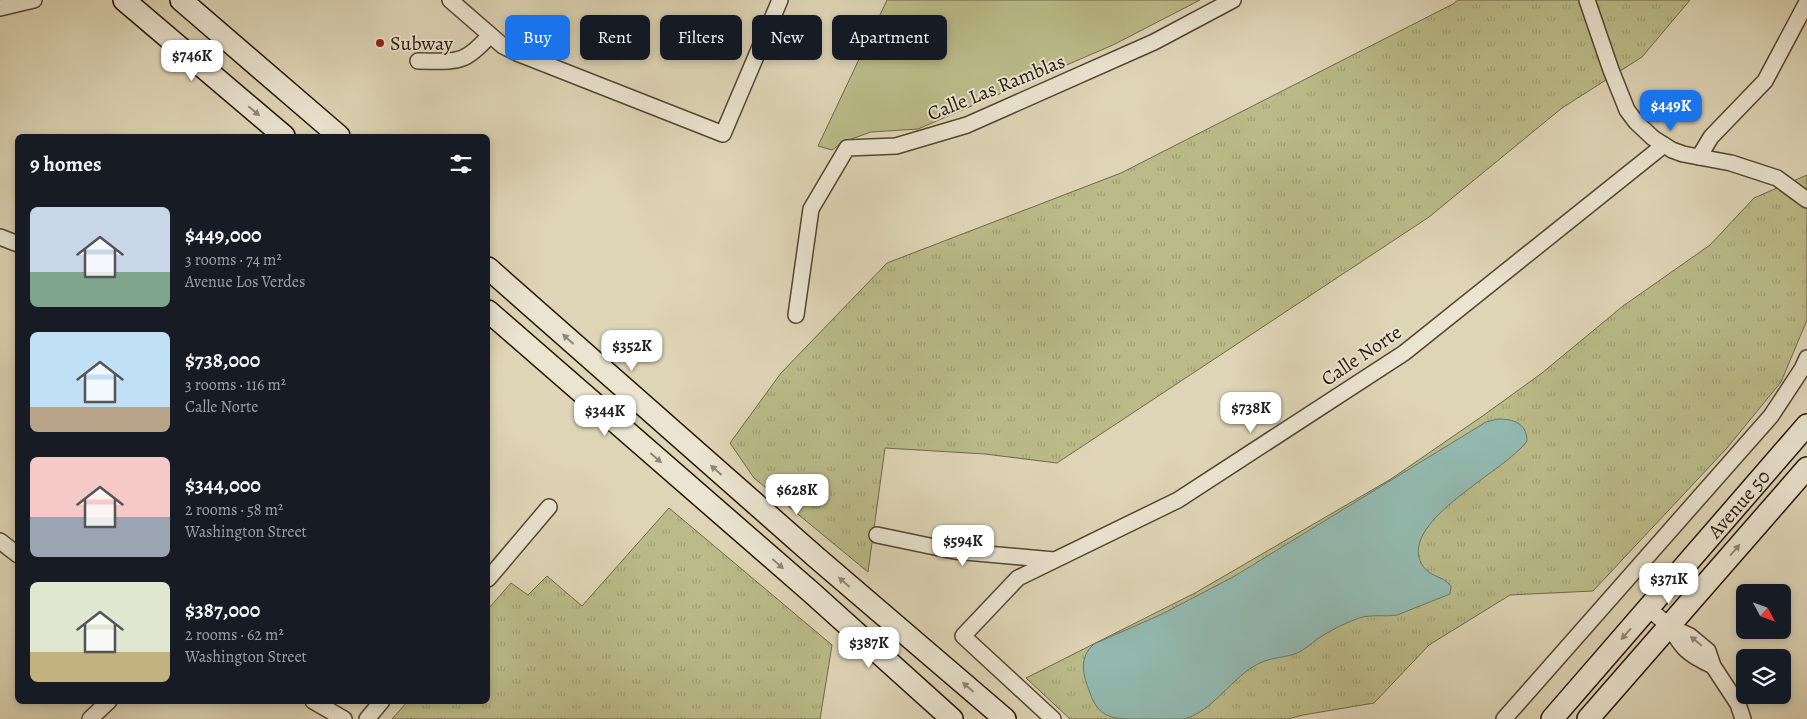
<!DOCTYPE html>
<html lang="en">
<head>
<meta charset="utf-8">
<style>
	:root { --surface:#171b24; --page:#20242c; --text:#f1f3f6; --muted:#9ea1a6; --accent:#1a73e8 }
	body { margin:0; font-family:Alegreya,serif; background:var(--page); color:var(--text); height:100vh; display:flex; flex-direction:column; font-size:19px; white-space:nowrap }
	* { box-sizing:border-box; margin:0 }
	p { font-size:16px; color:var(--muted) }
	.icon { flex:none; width:28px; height:28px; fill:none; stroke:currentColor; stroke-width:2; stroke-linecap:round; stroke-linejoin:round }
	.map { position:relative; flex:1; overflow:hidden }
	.sheet { position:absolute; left:15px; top:134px; width:475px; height:570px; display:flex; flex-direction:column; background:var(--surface); border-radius:8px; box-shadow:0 2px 8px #0003 }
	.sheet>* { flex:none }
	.top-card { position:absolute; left:505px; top:15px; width:475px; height:45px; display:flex; gap:10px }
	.needle { width:32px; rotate:131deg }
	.controls { position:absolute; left:1736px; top:584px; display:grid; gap:10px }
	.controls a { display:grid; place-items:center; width:55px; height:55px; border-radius:8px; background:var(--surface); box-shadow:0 2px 8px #0003; font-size:25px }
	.price { position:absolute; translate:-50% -42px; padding:0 11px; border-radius:10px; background:#fff; color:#222; font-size:16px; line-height:32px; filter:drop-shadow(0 1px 2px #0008) }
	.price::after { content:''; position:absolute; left:50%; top:30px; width:15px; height:11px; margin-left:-8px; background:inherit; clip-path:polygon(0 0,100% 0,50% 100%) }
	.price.current { background:var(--accent); color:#fff }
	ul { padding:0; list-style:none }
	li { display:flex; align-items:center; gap:15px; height:125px; padding:0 15px }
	li span { display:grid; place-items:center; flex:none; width:140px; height:100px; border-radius:8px; color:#555 }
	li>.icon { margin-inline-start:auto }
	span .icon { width:60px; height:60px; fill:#fffc; stroke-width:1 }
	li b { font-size:21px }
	h2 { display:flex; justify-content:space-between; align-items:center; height:60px; padding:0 15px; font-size:21px }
	.chip { padding:0 18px; border-radius:8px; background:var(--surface); box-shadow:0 2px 8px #0003; font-size:18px; line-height:45px }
	.chip.current { background:var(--accent); color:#fff }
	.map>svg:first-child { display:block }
</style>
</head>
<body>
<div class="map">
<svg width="1807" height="719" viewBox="0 0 1807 719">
	<defs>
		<pattern id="grass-tufts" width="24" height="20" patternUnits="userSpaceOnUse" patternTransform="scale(1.25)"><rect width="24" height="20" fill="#babb88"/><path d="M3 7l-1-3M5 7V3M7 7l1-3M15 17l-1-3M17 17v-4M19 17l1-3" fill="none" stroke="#a0a074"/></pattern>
	</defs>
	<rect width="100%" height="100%" fill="#ded5b6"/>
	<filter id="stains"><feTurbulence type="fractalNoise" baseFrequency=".004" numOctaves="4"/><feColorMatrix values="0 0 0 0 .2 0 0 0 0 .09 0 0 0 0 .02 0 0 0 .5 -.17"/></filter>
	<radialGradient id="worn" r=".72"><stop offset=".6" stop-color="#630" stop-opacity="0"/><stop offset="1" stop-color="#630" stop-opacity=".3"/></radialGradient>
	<g fill="url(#grass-tufts)" stroke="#706848">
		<polygon points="1458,0 1690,0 1642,57 1562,108 1429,217 1057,463 985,454 885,448 868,572 754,478 730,443 781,373 887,263 1121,173 1453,4"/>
		<polygon points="1807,175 1807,320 1781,382 1727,448 1593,591 1510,595 1429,645 1374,703 1303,715 1288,719 1070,719 1026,678 1195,593 1391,479 1484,415 1542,373 1623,306 1710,245 1754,198"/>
		<polygon points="669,508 832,645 820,719 392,719 408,701 488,701 488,609 511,583 528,595 547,576 582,606"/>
	</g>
	<polygon fill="#babb88" stroke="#706848" points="887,0 1200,0 1113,45 918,129 871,132 843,142 832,150 818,146"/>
	<path fill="#93b9af" stroke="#67786c" d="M1498 419C1513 419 1527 423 1527 441 1506 471 1400 520 1421 563 1429 578 1443 575 1451 586L1450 594 1397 615C1384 617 1372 614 1359 618 1345 623 1331 630 1319 638 1311 643 1305 650 1297 653 1285 658 1272 657 1260 663 1232 676 1214 711 1184 719 1173 719 1147 719 1134 719 1112 719 1098 717 1090 693 1083 675 1078 658 1094 644L1162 614 1233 577 1486 422Z"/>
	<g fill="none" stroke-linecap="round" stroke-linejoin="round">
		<g stroke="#544633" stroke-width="18">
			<g id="street">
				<polyline points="450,0 503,46 517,53 723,134 780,0"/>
				<polyline points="1587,0 1611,70 1627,110 1636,122 1653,138 1672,150 1683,154 1731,163 1777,178 1807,200"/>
				<polyline points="0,8 34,0"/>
				<path d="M418 61C456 61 463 66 490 35"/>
				<polyline points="1699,157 1711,137 1765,81 1807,2"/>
				<polyline points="0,237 18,244"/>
				<polyline points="796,315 811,209 847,148 896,146 967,125 1154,42 1233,0"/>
				<polyline points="877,535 954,551 1054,560"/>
				<polyline points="0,541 18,555"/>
				<polyline points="488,579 549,507"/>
				<polyline points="1648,608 1669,626 1690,636 1708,651 1713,666 1738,704 1743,719"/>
				<path d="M1669 626C1683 649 1687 654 1713 666"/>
				<polyline points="313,701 344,719"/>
				<polyline points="90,719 109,701"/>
				<polyline points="367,719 382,701"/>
				<polyline points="1053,719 963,636 1018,578 1178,500 1404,353 1664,145"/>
				<polyline points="1504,719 1771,416 1802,369 1807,358"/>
			</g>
		</g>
		<g stroke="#261607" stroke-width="24">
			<g id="secondary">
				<polyline points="124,0 284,136"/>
				<polyline points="181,0 339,136"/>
				<polyline points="488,268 817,558 1005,719"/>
				<polyline points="488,311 811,592 952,719"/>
				<path id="s1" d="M1552 719 1807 425"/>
				<polyline points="1588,719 1807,468"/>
			</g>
		</g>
		<use href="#street" stroke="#eae4d0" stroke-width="15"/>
		<use href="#secondary" stroke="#eae4d0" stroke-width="21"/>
	</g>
	<defs><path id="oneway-solid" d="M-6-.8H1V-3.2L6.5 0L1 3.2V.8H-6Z" transform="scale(1.25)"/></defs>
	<g fill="#928776">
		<use href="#oneway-solid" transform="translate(254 111) rotate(40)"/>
		<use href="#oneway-solid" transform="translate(568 339) rotate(-138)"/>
		<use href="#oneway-solid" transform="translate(656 458) rotate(41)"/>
		<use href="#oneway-solid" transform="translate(716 470) rotate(-139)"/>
		<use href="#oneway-solid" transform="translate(1735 550) rotate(-49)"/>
		<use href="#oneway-solid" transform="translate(778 564) rotate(41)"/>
		<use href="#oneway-solid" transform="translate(844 582) rotate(-139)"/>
		<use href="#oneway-solid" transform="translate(1626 634) rotate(131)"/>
		<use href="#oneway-solid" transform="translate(1696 641) rotate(-141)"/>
		<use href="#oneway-solid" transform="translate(968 687) rotate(-139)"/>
	</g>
	<circle fill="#8f2418" stroke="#eae4d0" stroke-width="2" cx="380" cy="43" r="5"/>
	<g text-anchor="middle" stroke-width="4" stroke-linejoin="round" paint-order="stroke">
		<g font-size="20" fill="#261607" stroke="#eae4d0" text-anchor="start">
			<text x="390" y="50">Subway</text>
		</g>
		<g font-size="20" fill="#261607" stroke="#eae4d0">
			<text transform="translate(996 87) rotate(-22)" y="7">Calle Las Ramblas</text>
			<text transform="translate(1361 355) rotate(-34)" y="7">Calle Norte</text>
			<text dy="7" stroke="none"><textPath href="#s1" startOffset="285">Avenue 50</textPath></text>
		</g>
	</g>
	<rect width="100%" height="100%" filter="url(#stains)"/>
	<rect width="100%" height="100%" fill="url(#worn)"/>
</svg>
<div class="controls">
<a><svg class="needle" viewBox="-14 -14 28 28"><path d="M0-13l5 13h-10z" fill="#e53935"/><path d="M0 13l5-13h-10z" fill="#9ea1a6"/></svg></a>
<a><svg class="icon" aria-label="layers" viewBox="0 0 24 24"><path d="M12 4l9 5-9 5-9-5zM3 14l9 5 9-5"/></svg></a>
</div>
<b class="price" style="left:192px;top:82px">$746K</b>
<b class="price current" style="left:1671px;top:132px">$449K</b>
<b class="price" style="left:632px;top:372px">$352K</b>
<b class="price" style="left:1251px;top:434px">$738K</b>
<b class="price" style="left:605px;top:437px">$344K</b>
<b class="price" style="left:797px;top:516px">$628K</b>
<b class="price" style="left:963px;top:567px">$594K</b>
<b class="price" style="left:1669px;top:605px">$371K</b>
<b class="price" style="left:869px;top:669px">$387K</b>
<div class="top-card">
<a class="chip current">Buy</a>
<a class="chip">Rent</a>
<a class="chip">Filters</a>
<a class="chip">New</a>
<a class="chip">Apartment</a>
</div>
<section class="sheet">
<h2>9 homes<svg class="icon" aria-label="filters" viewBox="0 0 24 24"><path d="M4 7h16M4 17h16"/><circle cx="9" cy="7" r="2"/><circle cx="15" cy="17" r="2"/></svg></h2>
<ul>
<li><span style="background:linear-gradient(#c9d6e8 65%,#7fa58c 0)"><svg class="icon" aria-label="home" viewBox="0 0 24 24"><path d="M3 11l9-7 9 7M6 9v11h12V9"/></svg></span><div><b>$449,000</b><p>3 rooms · 74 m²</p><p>Avenue Los Verdes</p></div></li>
<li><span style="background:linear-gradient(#bfe0f5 75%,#b9a48a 0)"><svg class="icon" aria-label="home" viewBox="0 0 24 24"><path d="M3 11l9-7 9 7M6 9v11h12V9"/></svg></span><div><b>$738,000</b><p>3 rooms · 116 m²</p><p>Calle Norte</p></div></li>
<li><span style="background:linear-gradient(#f6c9c9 60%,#9aa5b1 0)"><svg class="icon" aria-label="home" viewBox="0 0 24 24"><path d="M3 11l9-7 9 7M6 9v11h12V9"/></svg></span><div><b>$344,000</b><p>2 rooms · 58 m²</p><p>Washington Street</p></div></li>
<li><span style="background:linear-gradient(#dfe7d0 70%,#c2b280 0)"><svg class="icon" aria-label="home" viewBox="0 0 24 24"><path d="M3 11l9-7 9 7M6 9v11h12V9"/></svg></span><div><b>$387,000</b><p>2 rooms · 62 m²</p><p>Washington Street</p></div></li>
</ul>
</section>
</div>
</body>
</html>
